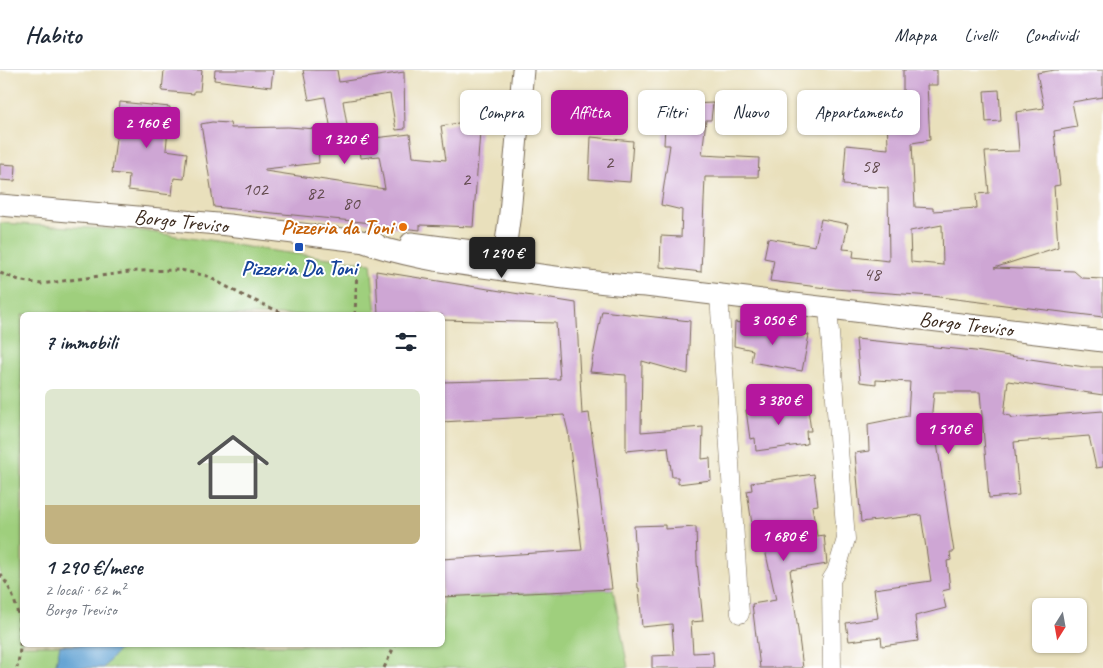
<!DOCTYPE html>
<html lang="it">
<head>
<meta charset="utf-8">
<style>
	:root { --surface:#fff; --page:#f6f6f7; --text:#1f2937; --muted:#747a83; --line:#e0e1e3; --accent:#b5179e }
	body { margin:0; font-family:Caveat,sans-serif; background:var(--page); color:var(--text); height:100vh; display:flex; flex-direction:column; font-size:19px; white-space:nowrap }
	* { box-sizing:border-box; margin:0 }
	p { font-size:16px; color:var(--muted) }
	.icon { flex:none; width:28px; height:28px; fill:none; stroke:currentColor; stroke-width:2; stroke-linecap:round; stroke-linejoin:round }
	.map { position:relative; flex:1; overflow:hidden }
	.details { position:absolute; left:20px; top:242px; width:425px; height:335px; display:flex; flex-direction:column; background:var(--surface); border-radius:8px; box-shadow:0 1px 4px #0004 }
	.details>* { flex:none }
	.guide { position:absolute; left:460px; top:20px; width:475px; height:45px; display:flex; gap:10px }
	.needle { width:32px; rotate:191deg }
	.tools { position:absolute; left:1032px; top:528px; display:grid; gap:10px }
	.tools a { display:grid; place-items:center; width:55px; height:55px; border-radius:8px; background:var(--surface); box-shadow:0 1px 4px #0004; font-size:25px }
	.price { position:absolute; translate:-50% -42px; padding:0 11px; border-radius:5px; background:var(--accent); color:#fff; font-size:16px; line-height:32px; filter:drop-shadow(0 1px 2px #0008) }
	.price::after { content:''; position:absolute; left:50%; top:30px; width:15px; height:11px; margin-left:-8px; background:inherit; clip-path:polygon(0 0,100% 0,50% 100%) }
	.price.selected { background:#222; color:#fff }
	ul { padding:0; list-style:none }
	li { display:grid; align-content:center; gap:10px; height:265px; padding:0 25px }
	li span { display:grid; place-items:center; height:155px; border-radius:8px; color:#555 }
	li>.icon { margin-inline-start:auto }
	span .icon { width:90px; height:90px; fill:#fffc; stroke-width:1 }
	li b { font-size:21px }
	h2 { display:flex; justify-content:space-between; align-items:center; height:60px; padding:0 25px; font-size:21px }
	.pill { padding:0 18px; border-radius:8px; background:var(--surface); box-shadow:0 1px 4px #0004; font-size:18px; line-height:45px }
	.pill.selected { background:var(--accent); color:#fff }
	header { display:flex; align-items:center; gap:30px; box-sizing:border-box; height:70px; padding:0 25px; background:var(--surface); border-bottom:1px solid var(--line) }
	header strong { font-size:24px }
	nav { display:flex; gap:28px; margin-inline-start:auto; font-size:18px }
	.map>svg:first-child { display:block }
</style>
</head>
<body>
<header>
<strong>Habito</strong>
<nav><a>Mappa</a><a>Livelli</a><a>Condividi</a></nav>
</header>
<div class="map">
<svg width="1103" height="598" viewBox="0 0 1103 598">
	<rect width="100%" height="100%" fill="#fff"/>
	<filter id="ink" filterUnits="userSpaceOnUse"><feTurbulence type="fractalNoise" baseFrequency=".02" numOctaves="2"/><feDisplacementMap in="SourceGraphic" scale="10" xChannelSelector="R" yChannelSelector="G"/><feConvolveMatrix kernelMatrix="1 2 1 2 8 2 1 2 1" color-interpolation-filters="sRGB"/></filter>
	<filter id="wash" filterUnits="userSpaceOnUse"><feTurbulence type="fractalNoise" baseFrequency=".0096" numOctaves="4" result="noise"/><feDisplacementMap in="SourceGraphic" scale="20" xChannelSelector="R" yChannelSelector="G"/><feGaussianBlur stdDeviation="1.12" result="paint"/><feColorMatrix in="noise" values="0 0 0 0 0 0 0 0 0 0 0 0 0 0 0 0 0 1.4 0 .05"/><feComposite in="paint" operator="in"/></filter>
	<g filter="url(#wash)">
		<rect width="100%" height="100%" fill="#e9e0bc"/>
		<polygon fill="#9fcf7d" stroke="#6d7c4e" points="0,153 144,161 280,182 371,193 376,245 22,245 22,575 442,575 443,527 613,519 628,598 0,598"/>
		<polygon fill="#5ea0d2" stroke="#4c6578" points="60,575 123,575 103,598 55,598"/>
		<g id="blocks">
			<g fill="#cea6d4" fill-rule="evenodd">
				<polygon points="164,0 202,0 200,21 194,21 194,24 162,21"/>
				<polygon points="215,0 273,0 271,17 214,10"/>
				<path d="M303 0H337L339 12 404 2 405 59 396 60 390 24 343 31 348 61 374 63V68L410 64 413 87 446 90 441 56 464 52 465 61 480 62 473 157 420 155V160L372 155V153L214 137 201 54 212 52 230 53 231 58 288 57 331 60 325 27 309 30ZM359 71 361 88 379 86 385 119 265 101V99L319 93 318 78Z"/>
				<path d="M903 0H937V15H927L930 70 912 73 915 137 933 138V141L977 138 976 124 989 123 985 82 1019 81 1016 42 1044 38 1037 3 1055 0H1103V27L1072 32 1077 57 1054 61 1060 115 1054 116 1058 177 994 198 1074 201 1082 208 1103 209V247L931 226 834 219 770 211 774 190 764 188 768 168 815 176 821 149 848 154 843 179 854 180 853 187 889 191 888 118 843 115 846 75 888 79 887 40 903 39ZM942 155 943 195 911 192 910 161Z"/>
				<polygon points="999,20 1001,51 986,52 984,21"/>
				<polygon points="120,32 170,37 166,80 187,83 184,109 174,108 172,125 128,120 129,105 112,103"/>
				<polygon points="713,33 711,50 706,50 702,85 759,88 758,107 705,107 701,202 660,197 661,166 681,167 682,140 661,135 670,75 664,75 666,35"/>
				<polygon points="591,67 633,71 630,112 589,109"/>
				<polygon points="0,94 16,95 15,111 0,110"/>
				<polygon points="376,201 576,233 582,344 589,343 612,519 442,527 442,489 582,480 568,361 564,345 442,352 442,312 560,309 556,253 442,250 442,245 378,245"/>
				<polygon points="602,241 690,251 688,304 642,291 641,362 703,357 702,389 710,388 711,410 678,414 678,407 672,407 668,377 626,381 626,305 590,302"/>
				<polygon points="735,252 809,265 802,301 751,292 753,280 734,276"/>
				<polygon points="856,269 975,281 1085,297 1103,297 1103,325 1008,311 1004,345 1011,346 1012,348 1103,341 1103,397 1096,398 1089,366 1014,372 1019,425 989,428 980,322 934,322 932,341 954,482 950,482 951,490 947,491 950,519 942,521 946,538 915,546 918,571 882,576 881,567 849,571 846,553 878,548 874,519 931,511 921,445 861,452 855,383 869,381 868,354 908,346 910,312 876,310 876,314 860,312"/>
				<polygon points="807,331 811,361 806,361 807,374 756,381 755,368 750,369 746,340"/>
				<polygon points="814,404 818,435 812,436 817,466 824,465 827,494 790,500 803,598 760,598 752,534 776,530 759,452 752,454 747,421 752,420 751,413"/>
				<polygon points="665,455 665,459 696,457 697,492 703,551 691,552 693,583 713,582 714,598 652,598 652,586 674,585 672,554 642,557 639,518 638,518 634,456"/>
			</g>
		</g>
	</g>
	<g filter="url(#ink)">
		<use href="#blocks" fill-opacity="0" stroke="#786a55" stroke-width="1"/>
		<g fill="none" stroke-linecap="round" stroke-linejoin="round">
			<g stroke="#786a55" stroke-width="19">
				<g id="minor">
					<polyline points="719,225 740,544"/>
					<polyline points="828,238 846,469 836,502 831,510 832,598"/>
				</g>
			</g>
			<g stroke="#786a55" stroke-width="23">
				<g id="tertiary">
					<polyline points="0,135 229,155 375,173"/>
					<path d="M361 171C407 188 454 193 503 200 551 206 598 214 646 216L1103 271"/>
					<polyline points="411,173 495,184"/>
					<polyline points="480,189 495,191 502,189 504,187 510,143 523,0"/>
				</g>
			</g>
			<g stroke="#786a55" stroke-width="3" stroke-dasharray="4 4" stroke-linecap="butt">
				<polyline points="0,203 22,211 41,214 137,201 181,200 207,206 242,225 287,245"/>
				<polyline points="355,245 357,199 363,193"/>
				<path d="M0 504C20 528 24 568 17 598"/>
				<polyline points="384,598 395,575"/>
			</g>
			<use href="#minor" stroke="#fff" stroke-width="18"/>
			<use href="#tertiary" stroke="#fff" stroke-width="21"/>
		</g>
	</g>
	<circle fill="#e8710a" stroke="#fff" stroke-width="2" cx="403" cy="157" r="5"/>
	<rect fill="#1a4fb4" stroke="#fff" stroke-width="2" x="294" y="172" width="10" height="10" rx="2.5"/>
	<g text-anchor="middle" stroke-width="4" stroke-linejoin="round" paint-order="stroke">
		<g font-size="19" fill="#60494c">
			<text x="609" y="98">2</text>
			<text x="870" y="102">58</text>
			<text x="466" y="115">2</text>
			<text x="255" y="125">102</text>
			<text x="315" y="129">82</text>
			<text x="351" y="139">80</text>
			<text x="872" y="210">48</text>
		</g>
		<g font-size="21" fill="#3b2a1e" stroke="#fff">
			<text transform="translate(181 151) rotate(6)" y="7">Borgo Treviso</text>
			<text transform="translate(966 254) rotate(7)" y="7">Borgo Treviso</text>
		</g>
		<g font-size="21" font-weight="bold" fill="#c56008" stroke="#fff" text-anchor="end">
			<text x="393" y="164">Pizzeria da Toni</text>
		</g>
		<g font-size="21" font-weight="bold" fill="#164399" stroke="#fff">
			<text x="299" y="205">Pizzeria Da Toni</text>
		</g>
	</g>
</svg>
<div class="tools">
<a><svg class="needle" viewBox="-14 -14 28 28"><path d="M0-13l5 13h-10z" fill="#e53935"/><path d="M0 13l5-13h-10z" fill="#747a83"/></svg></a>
</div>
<b class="price" style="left:147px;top:79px">2 160 €</b>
<b class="price" style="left:345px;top:95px">1 320 €</b>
<b class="price selected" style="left:502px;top:209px">1 290 €</b>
<b class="price" style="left:773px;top:276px">3 050 €</b>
<b class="price" style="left:779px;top:356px">3 380 €</b>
<b class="price" style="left:949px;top:385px">1 510 €</b>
<b class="price" style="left:784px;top:492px">1 680 €</b>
<div class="guide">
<a class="pill">Compra</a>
<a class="pill selected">Affitta</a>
<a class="pill">Filtri</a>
<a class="pill">Nuovo</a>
<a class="pill">Appartamento</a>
</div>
<section class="details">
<h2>7 immobili<svg class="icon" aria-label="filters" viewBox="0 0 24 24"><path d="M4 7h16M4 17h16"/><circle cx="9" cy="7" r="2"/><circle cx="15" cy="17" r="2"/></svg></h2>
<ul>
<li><span style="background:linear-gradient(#dfe7d0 75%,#c2b280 0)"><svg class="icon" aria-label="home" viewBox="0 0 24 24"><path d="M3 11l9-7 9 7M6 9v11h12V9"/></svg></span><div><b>1 290 €/mese</b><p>2 locali · 62 m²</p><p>Borgo Treviso</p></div></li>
</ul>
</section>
</div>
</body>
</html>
